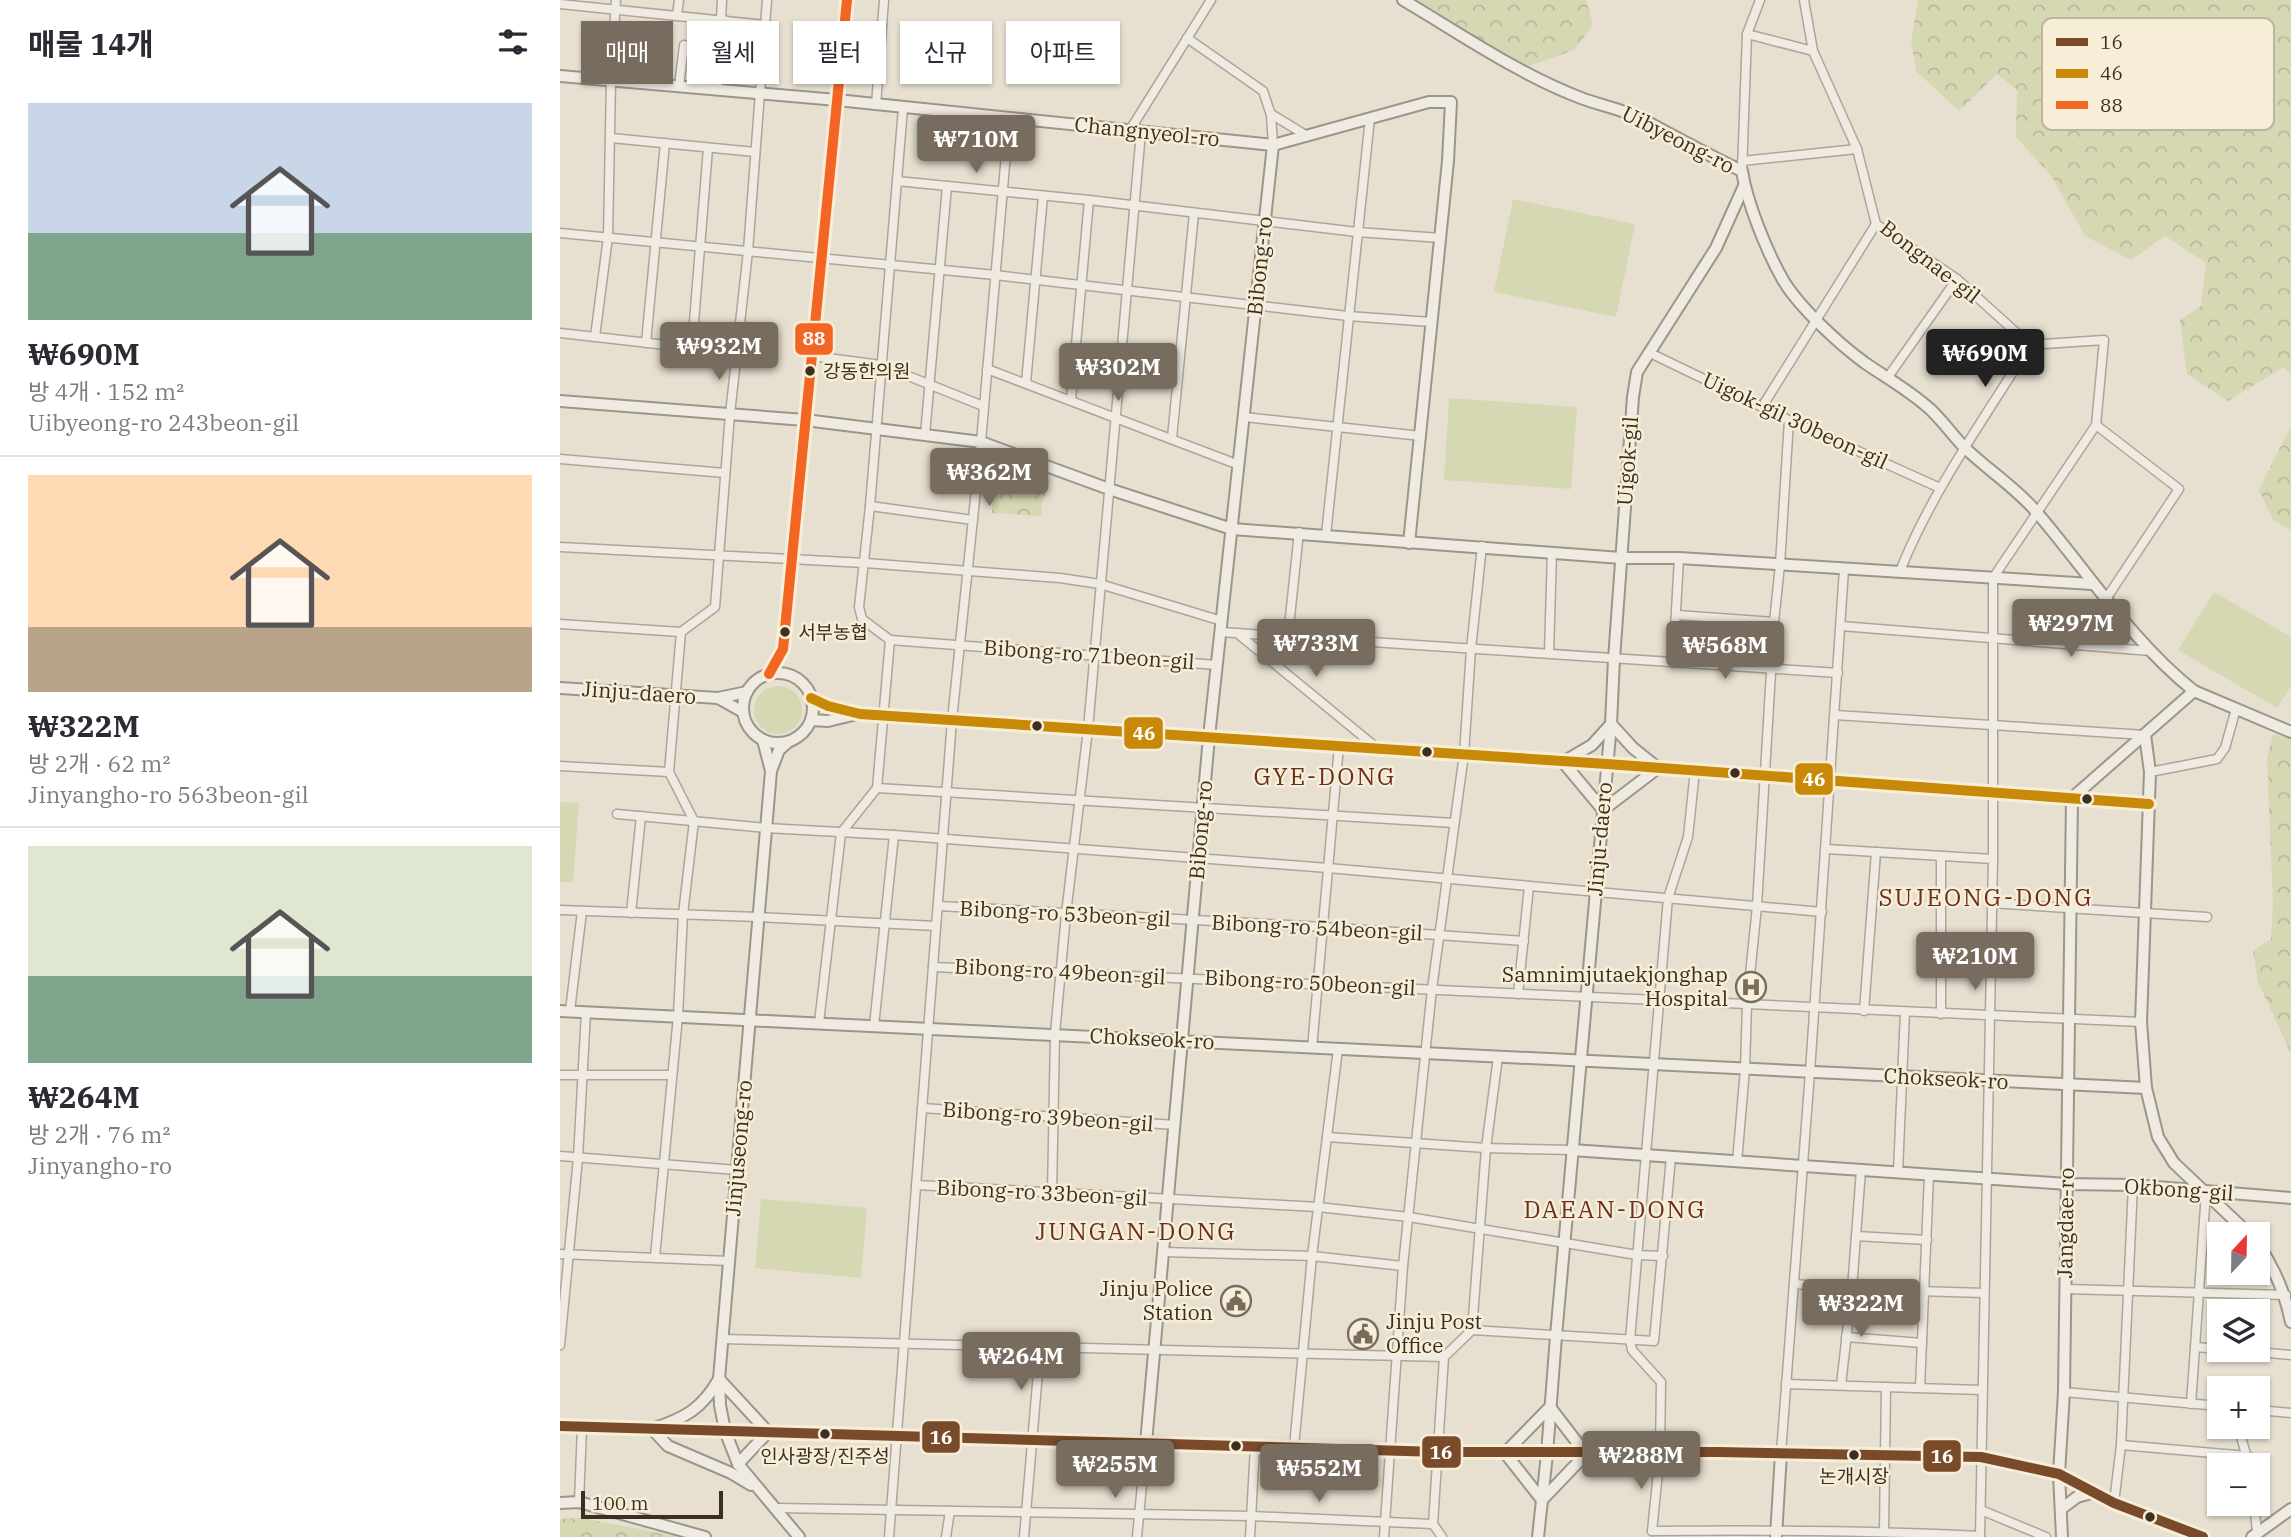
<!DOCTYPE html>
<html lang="ko">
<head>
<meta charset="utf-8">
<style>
	:root { --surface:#fff; --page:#f2f2f3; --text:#2b2b33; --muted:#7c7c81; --line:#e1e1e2; --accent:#786c5e }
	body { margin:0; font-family:"IBM Plex Serif","Noto Sans KR",serif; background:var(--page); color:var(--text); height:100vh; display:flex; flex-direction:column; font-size:26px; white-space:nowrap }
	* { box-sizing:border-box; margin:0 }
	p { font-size:23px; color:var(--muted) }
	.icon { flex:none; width:38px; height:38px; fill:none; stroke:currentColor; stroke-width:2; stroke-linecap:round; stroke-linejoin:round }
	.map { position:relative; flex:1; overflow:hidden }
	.panel { display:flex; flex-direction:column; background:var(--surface); width:560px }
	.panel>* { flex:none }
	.top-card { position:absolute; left:21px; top:21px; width:665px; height:63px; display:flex; gap:14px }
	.needle { width:46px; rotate:22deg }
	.tools { position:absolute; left:1647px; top:1222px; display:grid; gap:14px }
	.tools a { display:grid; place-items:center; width:63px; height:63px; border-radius:0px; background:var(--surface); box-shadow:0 2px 5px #0004; font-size:35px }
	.scale { position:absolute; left:21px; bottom:18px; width:142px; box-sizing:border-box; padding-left:7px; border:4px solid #3d2e20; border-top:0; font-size:19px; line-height:24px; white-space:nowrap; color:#3d2e20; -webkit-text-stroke:5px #f7eed8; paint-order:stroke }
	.price { position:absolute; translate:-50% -60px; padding:0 16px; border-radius:7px; background:var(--accent); color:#fff; font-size:23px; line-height:46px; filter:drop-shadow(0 2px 4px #0008) }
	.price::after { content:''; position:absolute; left:50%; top:42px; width:21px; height:16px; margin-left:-10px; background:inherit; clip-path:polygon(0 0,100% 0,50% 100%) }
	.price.selected { background:#222; color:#fff }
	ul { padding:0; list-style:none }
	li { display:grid; align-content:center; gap:14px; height:371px; padding:0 28px }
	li+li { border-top:2px solid var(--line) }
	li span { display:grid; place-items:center; height:217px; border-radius:0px; color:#555 }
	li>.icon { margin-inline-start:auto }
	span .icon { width:126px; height:126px; fill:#fffc; stroke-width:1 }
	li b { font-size:30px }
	h2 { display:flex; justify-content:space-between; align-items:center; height:84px; padding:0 28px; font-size:30px }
	.chip { padding:0 24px; border-radius:0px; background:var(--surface); box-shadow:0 2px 5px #0004; font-size:24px; line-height:63px }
	.chip.selected { background:var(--accent); color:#fff }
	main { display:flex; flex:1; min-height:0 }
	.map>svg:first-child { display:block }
</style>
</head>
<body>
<main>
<section class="panel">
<h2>매물 14개<svg class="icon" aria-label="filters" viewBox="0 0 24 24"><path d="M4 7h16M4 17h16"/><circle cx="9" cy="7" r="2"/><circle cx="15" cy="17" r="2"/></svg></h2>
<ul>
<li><span style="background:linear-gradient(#c9d6e8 60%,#7fa58c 0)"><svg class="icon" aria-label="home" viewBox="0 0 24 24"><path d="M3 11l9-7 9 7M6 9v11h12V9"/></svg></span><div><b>₩690M</b><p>방 4개 · 152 m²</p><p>Uibyeong-ro 243beon-gil</p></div></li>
<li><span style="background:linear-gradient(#ffd9b3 70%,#b9a48a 0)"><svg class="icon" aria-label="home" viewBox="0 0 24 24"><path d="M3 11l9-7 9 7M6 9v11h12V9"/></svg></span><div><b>₩322M</b><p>방 2개 · 62 m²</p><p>Jinyangho-ro 563beon-gil</p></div></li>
<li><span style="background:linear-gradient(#dfe7d0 60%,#7fa58c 0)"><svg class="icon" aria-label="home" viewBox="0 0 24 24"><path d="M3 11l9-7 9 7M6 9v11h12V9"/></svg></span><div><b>₩264M</b><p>방 2개 · 76 m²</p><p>Jinyangho-ro</p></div></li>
</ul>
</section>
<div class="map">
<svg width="1731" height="1537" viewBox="0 0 1731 1537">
	<defs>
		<pattern id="forest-crowns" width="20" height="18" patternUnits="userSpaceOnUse" patternTransform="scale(1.75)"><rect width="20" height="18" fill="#d6d7b3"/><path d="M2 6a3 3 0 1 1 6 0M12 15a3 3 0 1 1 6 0" fill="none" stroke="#b9b99a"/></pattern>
	</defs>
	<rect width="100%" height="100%" fill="#e7e0d1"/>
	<g fill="#d6d7b3">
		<polygon points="953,199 1075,224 1056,317 934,292"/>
		<polygon points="889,398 1017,407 1011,489 884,480"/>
		<polygon points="1654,592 1731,637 1731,686 1717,708 1618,650"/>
		<circle cx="218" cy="710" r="24"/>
		<polygon points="0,802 19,803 13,882 0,882"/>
		<polygon points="201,1199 307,1208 301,1278 195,1268"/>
	</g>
	<g fill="url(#forest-crowns)">
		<polygon points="848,0 1026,0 1033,25 1014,50 969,66 950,60"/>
		<polygon points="1358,0 1731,0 1731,376 1724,367 1668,401 1627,374 1620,320 1641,306 1646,263 1605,236 1571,260 1525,236 1492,177 1456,137 1457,90 1437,74 1399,111 1356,71 1351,41"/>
		<polygon points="1731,426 1731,530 1713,520 1699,490"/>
		<path d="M446 465 491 481 482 502 481 516 432 513C432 495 435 480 446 465Z"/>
		<polygon points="1713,734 1731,739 1731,1054 1698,982 1693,951 1711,939 1713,902 1707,758"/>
		<polygon points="22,1518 115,1536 119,1537 0,1537 0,1519"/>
	</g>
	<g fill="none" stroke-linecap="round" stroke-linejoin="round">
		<g stroke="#ada599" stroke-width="11">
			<g id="street">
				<polyline points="1244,0 1253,51 1297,149 1316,224 1397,279 1470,345 1544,340 1536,425 1433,578 1433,859 1420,1537"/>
				<polyline points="0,4 205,25"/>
				<polyline points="117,15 119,0"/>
				<polyline points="161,20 162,0"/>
				<polyline points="1187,34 1253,51"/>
				<polyline points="627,38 703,91 711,115 713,145"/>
				<polyline points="119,86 124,45"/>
				<polyline points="157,90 164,20"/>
				<polyline points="316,105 324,0"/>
				<polyline points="343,108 310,506 299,607 302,619 330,640 657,665"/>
				<polyline points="711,114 747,136"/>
				<polyline points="570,130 651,0"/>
				<polyline points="51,138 195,152"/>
				<polyline points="1182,161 1297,149"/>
				<polyline points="1182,171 1187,34 1200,0"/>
				<polyline points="337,181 529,200 797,232 881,238"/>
				<polyline points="0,233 435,275 788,316 871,322"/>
				<polyline points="0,333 177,353"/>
				<polyline points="35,337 48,237 51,80 56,0"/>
				<polyline points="86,343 105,143"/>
				<polyline points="132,347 148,148"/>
				<polyline points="1090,353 1229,420 1380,488"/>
				<polyline points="252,356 321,365 423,406"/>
				<polyline points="427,369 679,465"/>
				<polyline points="1328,377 1397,279"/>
				<polyline points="466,383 483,196"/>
				<polyline points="511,400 529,200"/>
				<polyline points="1202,407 1316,224"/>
				<polyline points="684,417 861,436"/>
				<polyline points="1536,425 1619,489 1546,599"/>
				<polyline points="365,435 387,186"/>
				<polyline points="612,438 634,213"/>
				<polyline points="0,459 165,473"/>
				<polyline points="310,506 413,520"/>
				<polyline points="766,535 810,118"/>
				<polyline points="0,547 305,563 500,578 540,584 662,621"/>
				<path d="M1340 571C1372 491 1424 419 1470 345"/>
				<polyline points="1117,615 1214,622"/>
				<polyline points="0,624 121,632"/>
				<polyline points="1281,626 1591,651"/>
				<polyline points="661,632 1278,673"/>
				<polyline points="677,633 817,748"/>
				<polyline points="728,636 739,532"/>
				<polyline points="989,653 992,552"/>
				<polyline points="1113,663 1119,558"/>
				<polyline points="1275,715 1585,735"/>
				<polyline points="0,766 109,772"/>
				<polyline points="1590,772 1657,759 1665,748 1676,709"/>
				<polyline points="317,788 894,823"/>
				<polyline points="1512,798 1589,804"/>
				<polyline points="57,814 206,828 334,835 768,868 1262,912"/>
				<polyline points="134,821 109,772 121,632 155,607 170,414 188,251 207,0"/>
				<polyline points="1266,849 1433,859"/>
				<polyline points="1381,856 1381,1014"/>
				<polyline points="1431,903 1647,917"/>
				<polyline points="378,906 763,927 964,941"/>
				<polyline points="0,910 198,917 376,926"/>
				<polyline points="71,913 81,816"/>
				<polyline points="373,967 1581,1022"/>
				<polyline points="958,994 969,886"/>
				<polyline points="10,1011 22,911"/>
				<polyline points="1304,1011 1316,852"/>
				<polyline points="259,1023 281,833 317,788 330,640"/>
				<polyline points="314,1026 334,835"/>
				<polyline points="752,1048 779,746"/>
				<polyline points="0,1075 112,1075"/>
				<polyline points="362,1108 615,1125"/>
				<polyline points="767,1137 926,1148 1012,1150"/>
				<polyline points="0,1156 177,1170"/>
				<polyline points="1177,1162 1185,1069 1187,1004 1197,906 1214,622 1220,565 1229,420"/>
				<polyline points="1338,1172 1345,1012"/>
				<polyline points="356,1185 758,1207 849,1217 1077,1255 1103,1256"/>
				<polyline points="492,1194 495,1034 506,914 528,729 581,132"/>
				<polyline points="1296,1236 1367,1240"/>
				<polyline points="603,1252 752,1256 843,1266"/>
				<polyline points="0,1254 169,1261"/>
				<polyline points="95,1257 118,1016 123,914 134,821"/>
				<polyline points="1234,1284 1292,1289 1424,1293"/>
				<polyline points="1505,1289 1726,1295"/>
				<polyline points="912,1330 1094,1341 1111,1157"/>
				<polyline points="1286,1337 1362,1343"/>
				<polyline points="162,1339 884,1357"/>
				<polyline points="0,1345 18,1158 26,1012"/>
				<polyline points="1635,1347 1659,1349"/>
				<polyline points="1663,1349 1731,1355"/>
				<polyline points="1226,1384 1422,1390"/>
				<polyline points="1281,1385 1292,1289 1301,1170"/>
				<polyline points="1360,1388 1369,1175"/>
				<polyline points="1504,1392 1659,1406"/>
				<polyline points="1631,1404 1646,1192"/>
				<polyline points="1698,1410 1731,1413"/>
				<polyline points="1678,1426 1689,1465"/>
				<polyline points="1561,1445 1688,1456"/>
				<polyline points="734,1447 752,1256 778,1049"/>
				<polyline points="1221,1453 1250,1072 1284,569"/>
				<polyline points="19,1502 22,1427"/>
				<polyline points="1554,1503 1561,1445 1573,1185"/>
				<polyline points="1694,1503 1697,1532"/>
				<polyline points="216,1508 691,1516 873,1524"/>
				<polyline points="1421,1510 1486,1537"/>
				<polyline points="1092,1531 1100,1453 1101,1382 1072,1350 1070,1340 1108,898 1128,837 1135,770"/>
				<path d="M1092 1531C1201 1530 1310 1530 1420 1536"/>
				<polyline points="1324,1531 1326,1387"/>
				<polyline points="329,1537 392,720 421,442 449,119"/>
				<polyline points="386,1537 390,1511"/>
				<polyline points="464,1537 480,1348"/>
				<polyline points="577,1537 586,1443"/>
				<polyline points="690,1537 695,1446"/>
				<polyline points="824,1537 843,1266 872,989 904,754 911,649 922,546"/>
				<polyline points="882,1537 873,1524 884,1357 912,1330 926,1148 938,1057"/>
			</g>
		</g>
		<g stroke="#9c958a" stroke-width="14">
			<g id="secondary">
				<path d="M843 0C901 34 958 74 1021 98 1042 106 1062 109 1082 119 1115 137 1148 155 1182 171 1187 203 1207 252 1223 280 1239 307 1279 344 1305 363 1327 378 1350 391 1370 409 1383 421 1393 436 1405 448 1427 469 1453 486 1473 508 1526 569 1570 640 1634 691"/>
				<polyline points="0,76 277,100 713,145 869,102 891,102 888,161 849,543"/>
				<polyline points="0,401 245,420 421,442 549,489 672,529 1061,558 1119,558 1532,584"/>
				<circle cx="218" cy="708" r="35"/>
				<polyline points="209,674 223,649 287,0"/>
				<polyline points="0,688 158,698 187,692"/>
				<polyline points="158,698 183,712"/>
				<polyline points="251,698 268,706 300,714 1047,764 1512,798 1634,691 1731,732"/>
				<polyline points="251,720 268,721 297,714"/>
				<polygon points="1051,724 1073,748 1098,768 1043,810 1003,762 1032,745"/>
				<polyline points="1585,735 1590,772 1581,1022 1586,1088 1598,1137 1614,1163 1689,1234"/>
				<polyline points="203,740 211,771"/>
				<polyline points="228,742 219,750 211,771 159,1379 160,1405 165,1431 178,1464 239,1537"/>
				<polyline points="0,1011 1586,1088"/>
				<polyline points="1012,1150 1507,1184 1573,1185 1731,1198"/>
				<path d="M1698 1244C1715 1269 1725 1292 1731 1322"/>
				<polygon points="990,1407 1026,1454 982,1500 945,1453"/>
				<polyline points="0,1426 879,1452 1158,1452 1421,1457 1499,1474 1554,1503 1643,1537"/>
				<polyline points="586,1443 649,737 713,145"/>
				<path d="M178 1464 208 1432 159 1379C142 1409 125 1418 92 1429L108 1446 171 1473 191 1485"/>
				<polyline points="0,1503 19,1502 145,1537"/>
				<polyline points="1501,1509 1517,1497 1535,1492"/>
				<polyline points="978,1537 987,1454 996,1336 1051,724 1054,659 1073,397 1077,372 1156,248 1184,186"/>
				<polyline points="1216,1537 1221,1453"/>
				<polyline points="1502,1537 1499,1474 1504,1392 1512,798"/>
				<polyline points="1692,1537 1731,1509"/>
			</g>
		</g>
		<use href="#street" stroke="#efebe3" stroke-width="8"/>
		<use href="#secondary" stroke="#efebe3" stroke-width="10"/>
		<g stroke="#f7eed8" stroke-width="16">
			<polyline id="bus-1" points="0,1426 879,1452 1158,1452 1421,1457 1499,1474 1554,1503 1643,1537"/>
		</g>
		<g stroke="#f7eed8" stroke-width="16">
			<polyline id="bus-2" points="251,698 268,706 300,714 1047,764 1589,804"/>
		</g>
		<g stroke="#f7eed8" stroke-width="16">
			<polyline id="bus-3" points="209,674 223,649 287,0"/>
		</g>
		<use href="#bus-1" stroke="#7a4b2a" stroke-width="10"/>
		<use href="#bus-2" stroke="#c88808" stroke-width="10"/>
		<use href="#bus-3" stroke="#f26522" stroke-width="10"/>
	</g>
	<defs>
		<g id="hospital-ring" transform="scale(1.575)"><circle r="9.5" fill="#f7eed8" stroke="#786c5e" stroke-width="1.5"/><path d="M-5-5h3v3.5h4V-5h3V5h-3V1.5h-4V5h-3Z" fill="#786c5e"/></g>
		<g id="civic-ring" transform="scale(1.575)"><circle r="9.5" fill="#f7eed8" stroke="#786c5e" stroke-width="1.5"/><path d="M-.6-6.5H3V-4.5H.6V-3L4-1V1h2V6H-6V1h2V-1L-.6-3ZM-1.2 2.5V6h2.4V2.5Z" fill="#786c5e"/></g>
	</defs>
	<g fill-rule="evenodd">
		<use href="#hospital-ring" x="1191" y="987"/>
		<use href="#civic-ring" x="676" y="1301"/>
		<use href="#civic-ring" x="803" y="1334"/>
	</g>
	<g fill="#3d2e20" stroke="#f7eed8" stroke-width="2.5">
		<circle cx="250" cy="371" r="6"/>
		<circle cx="225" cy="632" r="6"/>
		<circle cx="477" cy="726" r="6"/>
		<circle cx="867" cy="752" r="6"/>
		<circle cx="1175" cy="773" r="6"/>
		<circle cx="1527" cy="799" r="6"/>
		<circle cx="265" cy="1434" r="6"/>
		<circle cx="676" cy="1446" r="6"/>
		<circle cx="1294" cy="1455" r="6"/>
		<circle cx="1590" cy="1517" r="6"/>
	</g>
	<g text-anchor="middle" stroke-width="5" stroke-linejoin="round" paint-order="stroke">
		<g font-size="19" fill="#3d2e20" stroke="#f7eed8" text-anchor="start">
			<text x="263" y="378">강동한의원</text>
			<text x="238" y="639">서부농협</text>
			<text x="265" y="1463" text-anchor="middle">인사광장/진주성</text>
			<text x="1294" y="1483" text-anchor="middle">논개시장</text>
		</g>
		<g font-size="21" fill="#3d2e20" stroke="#f7eed8">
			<text transform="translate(587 132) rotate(6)" y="7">Changnyeol-ro</text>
			<text transform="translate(1118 140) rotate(27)" y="7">Uibyeong-ro</text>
			<text transform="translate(1370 262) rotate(38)" y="7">Bongnae-gil</text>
			<text transform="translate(700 266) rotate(-84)" y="7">Bibong-ro</text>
			<text transform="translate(1235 421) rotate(25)" y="7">Uigok-gil 30beon-gil</text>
			<text transform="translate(1068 461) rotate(-86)" y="7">Uigok-gil</text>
			<text transform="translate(529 655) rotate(4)" y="7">Bibong-ro 71beon-gil</text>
			<text transform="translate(79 693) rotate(4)" y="7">Jinju-daero</text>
			<text transform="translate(641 830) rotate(-85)" y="7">Bibong-ro</text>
			<text transform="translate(1040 839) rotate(-85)" y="7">Jinju-daero</text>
			<text transform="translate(505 914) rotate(3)" y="7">Bibong-ro 53beon-gil</text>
			<text transform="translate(757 928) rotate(3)" y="7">Bibong-ro 54beon-gil</text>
			<text transform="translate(500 972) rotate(3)" y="7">Bibong-ro 49beon-gil</text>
			<text transform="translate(750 983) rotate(3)" y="7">Bibong-ro 50beon-gil</text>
			<text transform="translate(592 1039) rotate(3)" y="7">Chokseok-ro</text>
			<text transform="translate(1386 1079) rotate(3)" y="7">Chokseok-ro</text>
			<text transform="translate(488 1117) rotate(4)" y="7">Bibong-ro 39beon-gil</text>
			<text transform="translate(179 1148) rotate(-85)" y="7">Jinjuseong-ro</text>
			<text transform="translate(1619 1190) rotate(4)" y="7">Okbong-gil</text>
			<text transform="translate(482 1193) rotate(3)" y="7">Bibong-ro 33beon-gil</text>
			<text transform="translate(1506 1223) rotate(-89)" y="7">Jangdae-ro</text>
		</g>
		<g font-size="21" fill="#3d2e20" stroke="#f7eed8" text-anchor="end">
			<text x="1168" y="982">Samnimjutaekjonghap<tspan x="1168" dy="24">Hospital</tspan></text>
			<text x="653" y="1296">Jinju Police<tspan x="653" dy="24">Station</tspan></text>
			<text x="826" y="1329" text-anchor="start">Jinju Post<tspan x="826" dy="24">Office</tspan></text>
		</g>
		<g font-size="24" letter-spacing="2" fill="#6b2e1e" stroke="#f7eed8">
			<text x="765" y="785">GYE-DONG</text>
			<text x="1426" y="906">SUJEONG-DONG</text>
			<text x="1055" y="1218">DAEAN-DONG</text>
			<text x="576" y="1240">JUNGAN-DONG</text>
		</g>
	</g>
	<rect x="1482" y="18" width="232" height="112" rx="10" fill="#f7eed8" stroke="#bfb4a1" stroke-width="2"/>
	<rect x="1496" y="38" width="32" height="8" fill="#7a4b2a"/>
	<rect x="1496" y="69" width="32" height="9" fill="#c88808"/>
	<rect x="1496" y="101" width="32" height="8" fill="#f26522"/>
	<g font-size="19" fill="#3d2e20">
		<text x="1540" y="49">16</text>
		<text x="1540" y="80">46</text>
		<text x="1540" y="112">88</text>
	</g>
	<g stroke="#f7eed8" stroke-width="2.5">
		<rect x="234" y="322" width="40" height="34" rx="7" fill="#f26522"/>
		<rect x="563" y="716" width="41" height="34" rx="7" fill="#c88808"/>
		<rect x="1234" y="762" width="40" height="34" rx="7" fill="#c88808"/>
		<rect x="361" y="1420" width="40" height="34" rx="7" fill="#7a4b2a"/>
		<rect x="861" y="1435" width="41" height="34" rx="7" fill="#7a4b2a"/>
		<rect x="1362" y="1439" width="40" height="34" rx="7" fill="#7a4b2a"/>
	</g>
	<g font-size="19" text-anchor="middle" font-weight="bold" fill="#fff">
		<text x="254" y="345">88</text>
		<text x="584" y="740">46</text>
		<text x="1254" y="786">46</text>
		<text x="381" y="1444">16</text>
		<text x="881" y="1459">16</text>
		<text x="1382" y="1463">16</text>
	</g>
</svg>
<div class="tools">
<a><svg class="needle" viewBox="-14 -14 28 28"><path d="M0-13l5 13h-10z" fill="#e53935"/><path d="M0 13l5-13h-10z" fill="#7c7c81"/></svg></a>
<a><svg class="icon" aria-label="layers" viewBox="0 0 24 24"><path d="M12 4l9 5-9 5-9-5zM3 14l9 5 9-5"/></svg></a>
<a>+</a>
<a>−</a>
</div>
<div class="scale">100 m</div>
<b class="price" style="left:416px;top:175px">₩710M</b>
<b class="price" style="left:159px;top:382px">₩932M</b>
<b class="price selected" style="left:1425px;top:389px">₩690M</b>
<b class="price" style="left:558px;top:403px">₩302M</b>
<b class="price" style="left:429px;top:508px">₩362M</b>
<b class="price" style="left:1511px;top:659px">₩297M</b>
<b class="price" style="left:756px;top:679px">₩733M</b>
<b class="price" style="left:1165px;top:681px">₩568M</b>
<b class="price" style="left:1415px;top:992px">₩210M</b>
<b class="price" style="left:1301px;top:1339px">₩322M</b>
<b class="price" style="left:461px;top:1392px">₩264M</b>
<b class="price" style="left:1081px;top:1491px">₩288M</b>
<b class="price" style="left:555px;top:1500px">₩255M</b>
<b class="price" style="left:759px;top:1504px">₩552M</b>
<div class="top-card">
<a class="chip selected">매매</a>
<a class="chip">월세</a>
<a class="chip">필터</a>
<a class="chip">신규</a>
<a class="chip">아파트</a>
</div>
</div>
</main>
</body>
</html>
